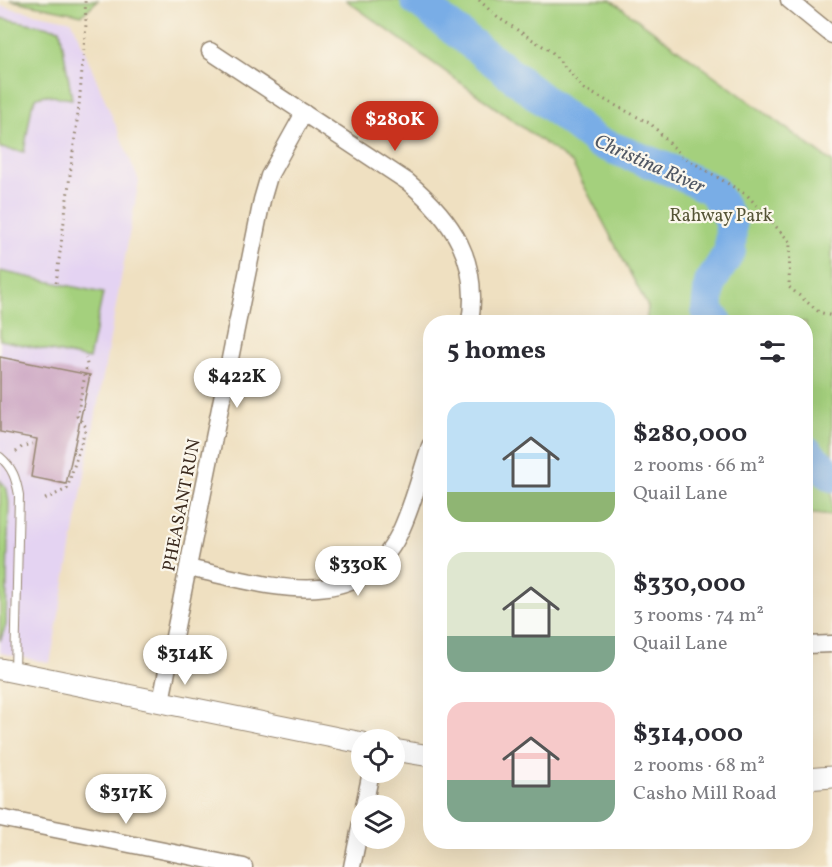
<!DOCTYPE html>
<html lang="en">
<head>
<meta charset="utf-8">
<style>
	:root { --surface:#fff; --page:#f7f7f7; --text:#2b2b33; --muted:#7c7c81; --accent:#c8321e }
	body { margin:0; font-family:Vollkorn,serif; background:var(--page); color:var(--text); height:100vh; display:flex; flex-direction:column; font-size:22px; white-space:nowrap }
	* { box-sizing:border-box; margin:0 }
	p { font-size:20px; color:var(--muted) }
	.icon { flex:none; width:33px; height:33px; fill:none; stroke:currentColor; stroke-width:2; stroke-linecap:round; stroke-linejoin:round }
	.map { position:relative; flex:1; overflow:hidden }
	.sheet { position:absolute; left:423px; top:315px; width:390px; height:534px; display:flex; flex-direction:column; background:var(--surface); border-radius:24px; box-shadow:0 6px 24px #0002 }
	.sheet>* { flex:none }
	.buttons { position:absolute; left:351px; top:729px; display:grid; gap:12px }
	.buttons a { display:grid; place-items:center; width:54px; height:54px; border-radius:50%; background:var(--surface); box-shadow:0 6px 24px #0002; font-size:30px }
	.price { position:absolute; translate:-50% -51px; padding:0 14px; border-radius:21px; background:#fff; color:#222; font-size:20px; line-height:39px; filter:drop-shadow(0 2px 3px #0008) }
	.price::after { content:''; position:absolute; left:50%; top:36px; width:18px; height:14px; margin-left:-9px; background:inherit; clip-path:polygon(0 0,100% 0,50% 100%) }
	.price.on { background:var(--accent); color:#fff }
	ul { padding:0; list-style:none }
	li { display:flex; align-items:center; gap:18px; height:150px; padding:0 24px }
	li span { display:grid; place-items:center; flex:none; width:168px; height:120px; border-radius:18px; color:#555 }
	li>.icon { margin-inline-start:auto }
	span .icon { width:72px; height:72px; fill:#fffc; stroke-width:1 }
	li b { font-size:26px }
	h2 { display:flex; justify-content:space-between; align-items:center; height:72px; padding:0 24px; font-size:26px }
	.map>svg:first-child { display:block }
</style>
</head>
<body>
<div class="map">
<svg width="832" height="867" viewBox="0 0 832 867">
	<rect width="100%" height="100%" fill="#fbf7ec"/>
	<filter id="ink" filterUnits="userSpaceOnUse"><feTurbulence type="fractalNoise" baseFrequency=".0167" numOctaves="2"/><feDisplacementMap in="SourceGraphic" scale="12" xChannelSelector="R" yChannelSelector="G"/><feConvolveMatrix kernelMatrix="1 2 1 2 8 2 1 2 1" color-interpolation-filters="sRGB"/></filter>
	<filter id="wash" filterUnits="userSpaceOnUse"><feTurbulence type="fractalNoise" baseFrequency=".008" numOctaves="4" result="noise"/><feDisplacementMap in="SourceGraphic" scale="24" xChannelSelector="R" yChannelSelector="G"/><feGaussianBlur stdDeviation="1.35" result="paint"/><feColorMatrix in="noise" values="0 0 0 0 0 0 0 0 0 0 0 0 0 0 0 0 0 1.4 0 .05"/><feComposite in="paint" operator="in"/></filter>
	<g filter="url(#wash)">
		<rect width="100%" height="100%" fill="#efe0c1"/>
		<polygon fill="#e4d3f2" points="0,6 72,21 139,181 50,663 0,653"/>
		<g fill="#a4d07d" stroke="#707d4e" stroke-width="1.5">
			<polygon points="10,0 98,0 82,15"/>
			<polygon points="346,0 611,0 832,162 832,516 806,513 806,322 646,322 648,307 572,163"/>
			<polygon points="0,18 60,29 72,99 45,95 37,97 32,105 24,152 0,148"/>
			<polygon points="0,271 103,293 89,359 0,340"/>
			<polygon points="0,480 7,489 9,503 6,625 0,641"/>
		</g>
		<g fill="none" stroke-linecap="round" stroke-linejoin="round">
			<g stroke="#79ade6" stroke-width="32">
				<polyline points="416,0 597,142 670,170 713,190 731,221 730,251 710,283 707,310 717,322"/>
				<polyline points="806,451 832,476"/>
			</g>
		</g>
		<g id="blocks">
			<polygon fill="#c89fbf" points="0,357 90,375 66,484 31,477 37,439 0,432"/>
		</g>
	</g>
	<g filter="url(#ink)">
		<use href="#blocks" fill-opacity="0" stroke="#958570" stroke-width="1.5"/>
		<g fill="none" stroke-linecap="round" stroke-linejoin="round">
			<g stroke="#958570" stroke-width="10">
				<path id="service" d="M0 457C13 468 16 479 19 495L15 672"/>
			</g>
			<g stroke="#958570" stroke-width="19">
				<g id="minor">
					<polyline points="789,0 832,35"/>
					<path d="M210 51 408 182C453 220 480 261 470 322"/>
					<path d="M188 568C263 583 361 621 402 528 414 501 421 473 430 446"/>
					<polyline points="806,645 832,644"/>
					<polyline points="161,701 262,200 269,176 304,113"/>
					<polyline points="364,806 371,772"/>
					<polyline points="0,818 244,867"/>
					<polyline points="352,867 362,818"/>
				</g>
			</g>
			<g stroke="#958570" stroke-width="23">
				<g id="tertiary">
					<polyline points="0,669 362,743"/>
					<polyline points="394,750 430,756"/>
					<polyline points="806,779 832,777"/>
				</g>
			</g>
			<g stroke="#958570" stroke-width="3" stroke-dasharray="1.5 4.5" stroke-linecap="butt">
				<polyline points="479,0 497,17 552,52 584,89 651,124 682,156 747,195 790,242 789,287 819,312 832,316"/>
				<polyline points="56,283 79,106 86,24 85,0"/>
				<polyline points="16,452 23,446 37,443"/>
				<polyline points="45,499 67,489 86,427 77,416 87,365 86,358"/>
			</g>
			<use href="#service" stroke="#fff" stroke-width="8"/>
			<use href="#minor" stroke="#fff" stroke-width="16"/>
			<use href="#tertiary" stroke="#fff" stroke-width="21"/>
		</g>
	</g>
	<g text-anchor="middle" stroke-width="4.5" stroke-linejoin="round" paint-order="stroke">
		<g font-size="18" fill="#555436" stroke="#fbf7ec">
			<text x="721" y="221">Rahway Park</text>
		</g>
		<g font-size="18" fill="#3b2a1e" stroke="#fbf7ec">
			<text transform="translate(181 505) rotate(-79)" y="6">PHEASANT RUN</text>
		</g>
		<g font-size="20" font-style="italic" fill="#515864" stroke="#fbf7ec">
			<text transform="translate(650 163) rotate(24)" y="7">Christina River</text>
		</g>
	</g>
</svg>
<div class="buttons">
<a><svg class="icon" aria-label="locate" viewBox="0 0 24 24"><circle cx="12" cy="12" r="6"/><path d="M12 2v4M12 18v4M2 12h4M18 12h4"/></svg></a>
<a><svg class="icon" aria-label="layers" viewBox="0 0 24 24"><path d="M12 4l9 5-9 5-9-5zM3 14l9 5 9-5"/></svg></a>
</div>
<b class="price on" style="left:395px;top:152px">$280K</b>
<b class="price" style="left:237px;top:409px">$422K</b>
<b class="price" style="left:358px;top:597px">$330K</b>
<b class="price" style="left:185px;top:686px">$314K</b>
<b class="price" style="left:126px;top:825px">$317K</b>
<section class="sheet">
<h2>5 homes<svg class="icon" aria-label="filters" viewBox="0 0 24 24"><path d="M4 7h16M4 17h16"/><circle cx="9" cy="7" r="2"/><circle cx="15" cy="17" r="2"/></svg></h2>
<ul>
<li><span style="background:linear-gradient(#bfe0f5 75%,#8fb573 0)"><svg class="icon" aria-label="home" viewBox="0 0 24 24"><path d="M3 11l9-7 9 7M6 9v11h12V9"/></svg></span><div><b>$280,000</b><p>2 rooms · 66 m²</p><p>Quail Lane</p></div></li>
<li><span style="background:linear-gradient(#dfe7d0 70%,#7fa58c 0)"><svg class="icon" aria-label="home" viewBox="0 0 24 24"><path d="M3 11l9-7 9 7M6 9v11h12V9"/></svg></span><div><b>$330,000</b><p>3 rooms · 74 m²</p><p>Quail Lane</p></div></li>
<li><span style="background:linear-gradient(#f6c9c9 65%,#7fa58c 0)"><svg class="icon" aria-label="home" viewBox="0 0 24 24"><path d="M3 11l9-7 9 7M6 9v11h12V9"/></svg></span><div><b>$314,000</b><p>2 rooms · 68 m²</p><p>Casho Mill Road</p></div></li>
</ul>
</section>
</div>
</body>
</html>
